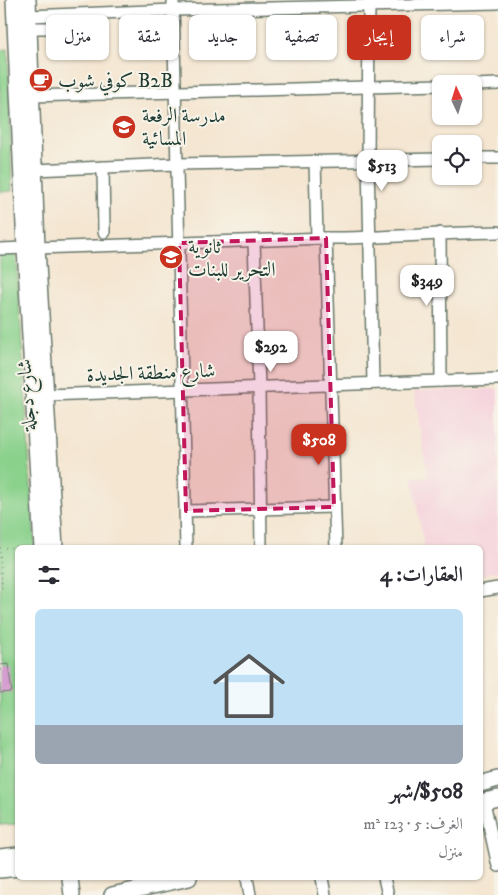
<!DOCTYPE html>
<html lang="ar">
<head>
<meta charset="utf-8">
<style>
	:root { --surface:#fff; --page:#f2f2f3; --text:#2b2b33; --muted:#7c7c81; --line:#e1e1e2; --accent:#c8321e }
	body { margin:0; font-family:"IM FELL DW Pica",Amiri,serif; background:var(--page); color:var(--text); direction:rtl; height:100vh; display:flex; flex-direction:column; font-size:19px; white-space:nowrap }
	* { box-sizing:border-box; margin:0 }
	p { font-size:16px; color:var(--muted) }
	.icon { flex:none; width:28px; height:28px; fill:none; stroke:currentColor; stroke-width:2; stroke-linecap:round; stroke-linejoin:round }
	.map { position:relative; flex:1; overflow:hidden; direction:ltr }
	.details { position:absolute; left:15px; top:545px; width:468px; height:335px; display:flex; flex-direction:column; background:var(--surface); border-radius:8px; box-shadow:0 1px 4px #0004; direction:rtl }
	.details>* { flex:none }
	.hud { position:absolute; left:15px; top:15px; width:469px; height:45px; direction:rtl; display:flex; gap:10px }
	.needle { width:32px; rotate:356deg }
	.controls { position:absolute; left:432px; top:75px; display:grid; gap:10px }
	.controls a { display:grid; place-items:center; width:50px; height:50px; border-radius:8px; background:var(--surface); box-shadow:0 1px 4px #0004; font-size:25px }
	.price { position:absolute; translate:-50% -42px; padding:0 11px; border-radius:10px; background:#fff; color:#222; font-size:16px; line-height:32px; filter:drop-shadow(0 1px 2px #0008) }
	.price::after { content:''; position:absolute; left:50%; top:30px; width:15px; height:11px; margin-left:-8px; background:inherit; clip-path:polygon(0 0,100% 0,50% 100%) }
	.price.selected { background:var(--accent); color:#fff }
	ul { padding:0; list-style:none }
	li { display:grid; align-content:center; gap:10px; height:265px; padding:0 20px }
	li+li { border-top:1px solid var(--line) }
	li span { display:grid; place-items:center; height:155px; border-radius:8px; color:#555 }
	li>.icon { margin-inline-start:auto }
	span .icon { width:90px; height:90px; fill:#fffc; stroke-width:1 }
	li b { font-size:21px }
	h2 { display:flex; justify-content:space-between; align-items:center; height:60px; padding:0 20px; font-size:21px }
	.tag { padding:0 18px; border-radius:8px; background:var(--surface); box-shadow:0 1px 4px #0004; font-size:18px; line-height:45px }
	.tag.selected { background:var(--accent); color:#fff }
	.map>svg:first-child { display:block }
</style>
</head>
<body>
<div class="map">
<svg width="498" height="895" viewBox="0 0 498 895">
	<rect width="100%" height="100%" fill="#f7f3e8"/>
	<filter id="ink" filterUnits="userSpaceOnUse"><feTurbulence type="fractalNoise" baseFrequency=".02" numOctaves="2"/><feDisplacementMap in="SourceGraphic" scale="10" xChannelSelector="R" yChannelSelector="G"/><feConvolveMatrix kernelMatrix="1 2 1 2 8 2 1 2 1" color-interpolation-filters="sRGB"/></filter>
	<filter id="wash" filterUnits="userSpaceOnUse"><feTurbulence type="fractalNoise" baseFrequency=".0096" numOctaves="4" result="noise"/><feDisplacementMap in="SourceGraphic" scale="20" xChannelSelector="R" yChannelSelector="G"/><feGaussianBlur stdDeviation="1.12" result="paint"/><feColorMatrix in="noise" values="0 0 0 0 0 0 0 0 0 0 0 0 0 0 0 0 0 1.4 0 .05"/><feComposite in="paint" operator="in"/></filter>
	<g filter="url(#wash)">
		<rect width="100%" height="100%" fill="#f4e6d1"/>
		<polygon fill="#f5cfdb" points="498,389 498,571 480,575 480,548 424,547 412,477 428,477 414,391"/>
		<g fill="#8ad18c" stroke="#548760">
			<polygon points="8,49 12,191 0,192 0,50"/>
			<polygon points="16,252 35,547 18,548 17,824 0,825 0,253"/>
		</g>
		<g id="blocks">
			<polygon fill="#d69dd0" points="8,664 12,692 0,693 0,665"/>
		</g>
	</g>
	<g filter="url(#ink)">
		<use href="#blocks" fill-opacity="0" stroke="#6a786b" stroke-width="1"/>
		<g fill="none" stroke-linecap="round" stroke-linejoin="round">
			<g stroke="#6a786b" stroke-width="14">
				<g id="minor">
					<polyline points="173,0 186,548"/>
					<polyline points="369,0 368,162 373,383"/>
					<polyline points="29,16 173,10 498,3"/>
					<polyline points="29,28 76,28"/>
					<polyline points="474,85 498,84"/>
					<polyline points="31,96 441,85"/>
					<polyline points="474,158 498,158"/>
					<polyline points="315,161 317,238"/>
					<polyline points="103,167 104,232"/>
					<polyline points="34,170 177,164 441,159"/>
					<polyline points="440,233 441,381"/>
					<polyline points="326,238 336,548"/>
					<polyline points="254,241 259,387 261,548"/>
					<path d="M37 248 326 238C384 238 441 233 498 232"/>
					<polyline points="0,249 25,248"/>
					<polyline points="46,395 498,379"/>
					<polyline points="186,511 334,507"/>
					<polyline points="480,591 498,588"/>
					<polyline points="484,802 498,866"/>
					<polyline points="247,878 250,895"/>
					<polyline points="322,878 325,895"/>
					<polyline points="384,878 388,895"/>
				</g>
			</g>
			<g stroke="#6a786b" stroke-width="18">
				<g id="major">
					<polyline points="14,0 25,248 42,548"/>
					<polyline points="28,0 37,248 55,548"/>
					<polyline points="480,784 498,779"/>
					<polyline points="480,802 498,798"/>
					<polyline points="0,857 18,855"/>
					<polyline points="0,870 18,868"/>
					<polyline points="70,878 72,895"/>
					<polyline points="112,895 189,878"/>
				</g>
			</g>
			<g stroke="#6a786b" stroke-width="1" stroke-dasharray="1 4" stroke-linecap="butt">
				<polyline points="0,548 30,547"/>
				<polyline points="0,552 2,589 0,589"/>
			</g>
			<use href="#minor" stroke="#fff" stroke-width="11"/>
			<use href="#major" stroke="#fff" stroke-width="15"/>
		</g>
	</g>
	<path fill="#c2185b" fill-opacity="0.2" stroke="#c2185b" stroke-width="4" stroke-dasharray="10 6" stroke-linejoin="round" d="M326 238 334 507 186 511 179 243Z"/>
	<defs>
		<g id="cafe-disc" transform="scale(1.25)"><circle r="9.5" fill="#c8321e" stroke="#f7f3e8"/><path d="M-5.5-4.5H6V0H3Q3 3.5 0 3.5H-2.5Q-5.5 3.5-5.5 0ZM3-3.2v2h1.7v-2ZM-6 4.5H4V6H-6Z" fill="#fff"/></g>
		<g id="school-disc" transform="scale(1.25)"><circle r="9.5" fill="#c8321e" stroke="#f7f3e8"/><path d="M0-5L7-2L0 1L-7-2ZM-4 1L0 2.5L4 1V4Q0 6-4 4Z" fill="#fff"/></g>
	</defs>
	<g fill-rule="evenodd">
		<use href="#cafe-disc" x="41" y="80"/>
		<use href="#school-disc" x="124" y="127"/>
		<use href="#school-disc" x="171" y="257"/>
	</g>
	<g text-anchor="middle" stroke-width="4" stroke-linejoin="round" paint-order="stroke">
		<g font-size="20" fill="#1f3d34" stroke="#f7f3e8" text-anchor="start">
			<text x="58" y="87">كوفي شوب B2B</text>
			<text x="142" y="122">مدرسة الرفعة<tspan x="142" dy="23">المسائية</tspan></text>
			<text x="188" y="253">ثانوية<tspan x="188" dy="23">التحرير للبنات</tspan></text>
		</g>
		<g font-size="20" fill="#1f3d34" stroke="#f7f3e8">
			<text transform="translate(151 372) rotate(-2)" y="7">شارع منطقة الجديدة</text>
			<text transform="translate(26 395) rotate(-94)" y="7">شارع دجلة</text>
		</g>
	</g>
</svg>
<div class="controls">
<a><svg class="needle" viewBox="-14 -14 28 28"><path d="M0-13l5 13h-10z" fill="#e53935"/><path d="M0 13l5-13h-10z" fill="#7c7c81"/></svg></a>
<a><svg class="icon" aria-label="locate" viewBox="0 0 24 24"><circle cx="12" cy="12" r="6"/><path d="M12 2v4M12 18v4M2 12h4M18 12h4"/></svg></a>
</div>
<b class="price" style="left:382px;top:192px">$513</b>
<b class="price" style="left:427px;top:307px">$349</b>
<b class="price" style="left:271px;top:373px">$292</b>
<b class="price selected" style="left:319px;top:466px">$508</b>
<div class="hud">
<a class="tag">شراء</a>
<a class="tag selected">إيجار</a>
<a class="tag">تصفية</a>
<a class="tag">جديد</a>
<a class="tag">شقة</a>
<a class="tag">منزل</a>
</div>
<section class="details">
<h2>العقارات: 4<svg class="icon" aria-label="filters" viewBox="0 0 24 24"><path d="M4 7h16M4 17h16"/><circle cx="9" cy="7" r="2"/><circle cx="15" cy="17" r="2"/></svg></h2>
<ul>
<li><span style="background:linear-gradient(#bfe0f5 75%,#9aa5b1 0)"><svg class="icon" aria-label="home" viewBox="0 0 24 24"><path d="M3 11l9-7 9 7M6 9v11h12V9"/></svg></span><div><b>$508/شهر</b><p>الغرف: 5 · 123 m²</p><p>منزل</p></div></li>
</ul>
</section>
</div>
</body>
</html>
